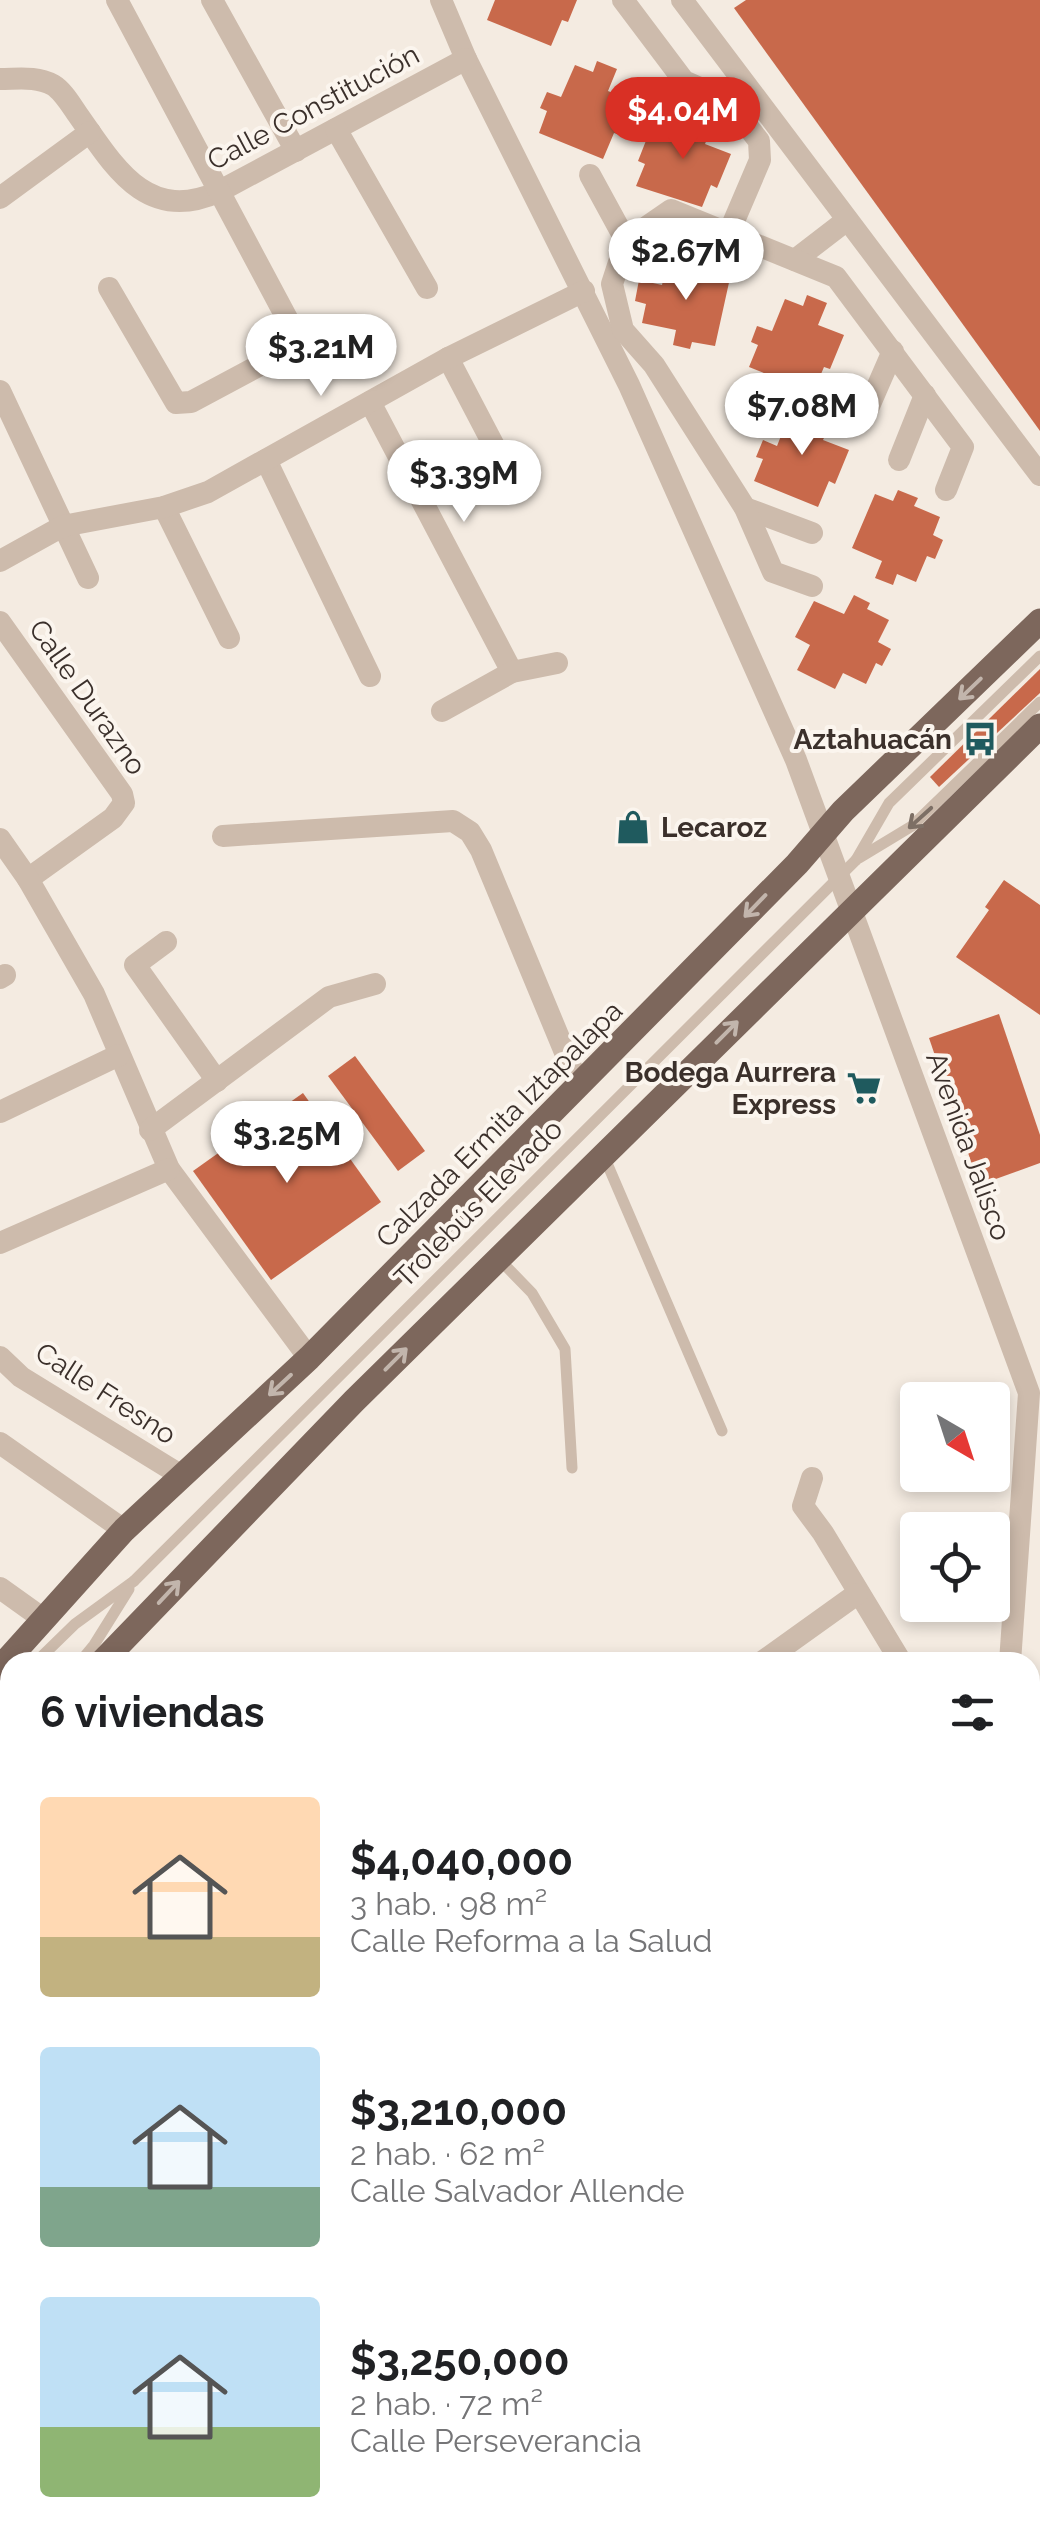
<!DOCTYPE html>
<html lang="es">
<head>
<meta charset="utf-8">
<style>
	:root { --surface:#fff; --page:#f6f6f6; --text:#202124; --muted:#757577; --accent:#d93025 }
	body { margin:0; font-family:Raleway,sans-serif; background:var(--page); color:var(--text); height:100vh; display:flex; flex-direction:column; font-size:38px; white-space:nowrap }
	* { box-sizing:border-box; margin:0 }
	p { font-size:32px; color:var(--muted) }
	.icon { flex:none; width:55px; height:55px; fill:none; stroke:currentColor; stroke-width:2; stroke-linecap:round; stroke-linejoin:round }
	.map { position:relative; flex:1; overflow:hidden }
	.details { position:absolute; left:0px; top:1652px; width:1040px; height:892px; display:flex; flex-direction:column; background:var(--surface); border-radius:30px 30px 0 0; box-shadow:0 5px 15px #0003 }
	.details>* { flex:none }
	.needle { width:65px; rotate:141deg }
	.fabs { position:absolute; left:900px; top:1382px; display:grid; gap:20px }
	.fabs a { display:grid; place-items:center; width:110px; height:110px; border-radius:10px; background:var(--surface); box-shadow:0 5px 15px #0003; font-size:50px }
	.price { position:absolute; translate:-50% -85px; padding:0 22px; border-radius:35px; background:#fff; color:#222; font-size:32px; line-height:65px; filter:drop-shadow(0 2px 5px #0008) }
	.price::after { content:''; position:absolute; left:50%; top:60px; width:30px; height:22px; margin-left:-15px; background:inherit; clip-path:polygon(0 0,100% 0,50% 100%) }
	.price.active { background:var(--accent); color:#fff }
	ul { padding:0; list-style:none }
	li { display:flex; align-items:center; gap:30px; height:250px; padding:0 40px }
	li span { display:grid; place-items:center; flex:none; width:280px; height:200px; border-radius:10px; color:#555 }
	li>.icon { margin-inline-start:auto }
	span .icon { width:120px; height:120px; fill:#fffc; stroke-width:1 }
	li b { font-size:42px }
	h2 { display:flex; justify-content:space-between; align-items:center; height:120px; padding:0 40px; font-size:42px }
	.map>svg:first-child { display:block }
</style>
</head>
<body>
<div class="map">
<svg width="1040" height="2544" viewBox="0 0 1040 2544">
	<rect width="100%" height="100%" fill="#f4ebe1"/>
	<g fill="#c8694b">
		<polygon points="495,0 577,0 568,22 562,20 551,46 487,20"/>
		<polygon points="746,0 1040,0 1040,431 734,8"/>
		<polygon points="597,61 617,69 608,91 633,101 620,135 614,133 603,159 539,133 547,111 540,108 547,92 561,97 575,65 593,72"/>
		<polygon points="694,114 714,122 705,144 731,154 717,188 711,185 702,207 636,186 645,164 638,161 649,133 664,138 672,118 690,125"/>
		<polygon points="668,258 704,266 702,273 730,278 715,346 692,342 690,349 673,345 676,330 642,323 646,304 635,301 639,280 662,285"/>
		<polygon points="807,295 827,303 818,325 844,335 830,369 824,367 813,393 749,367 758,345 751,342 757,326 772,331 785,299 803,306"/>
		<polygon points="794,403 833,418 823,440 849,450 835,484 829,481 818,507 754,481 763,459 756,457 763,440 777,446"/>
		<polygon points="898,490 918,498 914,506 940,517 933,535 943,540 935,559 927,556 916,582 897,574 893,585 875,578 882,561 852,548 875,494 893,501"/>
		<polygon points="854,595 870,603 867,609 889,620 878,642 891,649 882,666 876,663 866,684 843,673 835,689 797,670 810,645 795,637 814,601 844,614"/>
		<polygon points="1040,669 1040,693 939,787 930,777"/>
		<polygon points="1004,880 1040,905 1040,1015 956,957 989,910 985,907"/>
		<polygon points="999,1014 1040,1135 1040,1163 979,1185 929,1038"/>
		<polygon points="355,1056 425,1151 398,1171 328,1076"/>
		<polygon points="303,1093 381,1202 271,1280 193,1171"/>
	</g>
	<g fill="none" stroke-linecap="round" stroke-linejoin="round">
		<polyline stroke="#b9a596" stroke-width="4" stroke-dasharray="5 5" stroke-linecap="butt" points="0,1732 9,1720"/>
		<g stroke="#cdbbac" stroke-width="11">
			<polyline points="859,858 912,826 1040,702"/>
			<polyline points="856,860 889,803 1040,656"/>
			<polyline points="603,1154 722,1431"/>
			<polyline points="498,1258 532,1293 565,1349 572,1468"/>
			<polyline points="36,1662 75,1624 134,1581"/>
			<polyline points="80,1662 94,1645 129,1589"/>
			<polyline points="0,1706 10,1693"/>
			<polyline points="0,1761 10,1747"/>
		</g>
		<g stroke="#cdbbac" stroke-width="22">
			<polyline points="212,0 296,151"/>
			<polyline points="441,0 466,59 629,385 796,760 1029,1393 1010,1662"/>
			<polyline points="623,0 684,81 727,100 759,141 760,160 728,235"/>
			<polyline points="682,0 1040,475"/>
			<path d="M0 79C19 79 36 76 53 85 63 91 71 105 78 115 114 166 146 224 218 192L466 59"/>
			<polyline points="336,129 427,288"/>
			<polyline points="590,175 626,241"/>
			<polyline points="0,198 90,132"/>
			<polyline points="795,260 847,220"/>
			<path d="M109 288 176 403 191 402 281 354C292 346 294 340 291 326L117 0"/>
			<polyline points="448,358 514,484"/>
			<polyline points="0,391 88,578"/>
			<polyline points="370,402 512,672"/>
			<polyline points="866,413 893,351"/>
			<polyline points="266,460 370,676"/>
			<polyline points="899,460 925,395"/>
			<polyline points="164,507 229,638"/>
			<polyline points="745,508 812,533"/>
			<polyline points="0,561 63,526 164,507 208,492 448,358 584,291"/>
			<polyline points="812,586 773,572 745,508 654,365 623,330 612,284 626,241 671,210 836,277 963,447 946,490"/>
			<polyline points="0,622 122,794 124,803 113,818 28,879"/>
			<polyline points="442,711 512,672 557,663"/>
			<polyline points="223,836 453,821 470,832 481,850 579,1086"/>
			<polyline points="0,839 28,879 94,994 169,1169 309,1358"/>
			<polyline points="166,942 135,965 217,1081"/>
			<polyline points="0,978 5,975"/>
			<polyline points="0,1112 119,1055"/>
			<polyline points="150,1130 329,997 375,984"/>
			<polyline points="0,1243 169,1169"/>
			<polyline points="0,1357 21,1377 182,1476"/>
			<polyline points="0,1443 124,1530"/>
			<polyline points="812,1478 803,1506 823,1533 901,1662"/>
			<polyline points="0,1588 42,1618"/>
			<polyline points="762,1662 857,1594"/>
			<polyline points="0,1844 10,1848"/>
			<polyline points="1030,1977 1040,1970"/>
			<polyline points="0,2006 10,2002"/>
			<polyline points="0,2034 10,2042"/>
			<polyline points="1030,2196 1040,2206"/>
			<polyline points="0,2247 10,2231"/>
			<polyline points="0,2475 10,2486"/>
			<polyline points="1030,2532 1040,2536"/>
			<polyline points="54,2535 63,2544"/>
			<polyline points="591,2535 596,2544"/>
			<polyline points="947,2535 960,2544"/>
			<polyline points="449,2541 467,2535"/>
		</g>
		<g stroke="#7d675c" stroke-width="25">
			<polyline points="102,1662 354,1401 1040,726"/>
			<polyline points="0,1668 124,1530 309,1358 797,864 843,811 1040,621"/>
			<polyline points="0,1793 10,1777"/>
		</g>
		<polyline stroke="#cdbbac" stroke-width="11" points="134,1581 856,860"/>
	</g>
	<defs><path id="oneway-shaft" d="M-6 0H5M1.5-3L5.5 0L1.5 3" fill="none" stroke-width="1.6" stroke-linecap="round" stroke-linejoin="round" transform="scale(2.5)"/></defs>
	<g stroke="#c2b5ac">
		<use href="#oneway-shaft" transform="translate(970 689) rotate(136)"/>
		<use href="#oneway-shaft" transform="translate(755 906) rotate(134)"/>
		<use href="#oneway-shaft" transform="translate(727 1032) rotate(-45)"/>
		<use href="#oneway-shaft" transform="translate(396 1359) rotate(-45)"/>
		<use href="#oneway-shaft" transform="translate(280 1385) rotate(137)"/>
		<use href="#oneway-shaft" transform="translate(169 1592) rotate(-47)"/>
	</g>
	<use stroke="#7d6f65" href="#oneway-shaft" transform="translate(920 818) rotate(138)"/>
	<defs>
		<g id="bus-bare" transform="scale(2.7)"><path d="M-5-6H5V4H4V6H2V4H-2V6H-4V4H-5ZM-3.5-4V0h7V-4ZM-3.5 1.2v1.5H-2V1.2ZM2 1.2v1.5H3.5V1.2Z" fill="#1f5a5e" stroke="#fbf5ee" stroke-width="2.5" paint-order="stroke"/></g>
		<g id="shop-bare" transform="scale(2.7)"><path d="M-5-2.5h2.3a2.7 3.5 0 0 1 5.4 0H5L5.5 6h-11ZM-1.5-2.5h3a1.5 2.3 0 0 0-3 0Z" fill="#1f5a5e" stroke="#fbf5ee" stroke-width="2.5" paint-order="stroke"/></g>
		<g id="supermarket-bare" transform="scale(2.7)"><path d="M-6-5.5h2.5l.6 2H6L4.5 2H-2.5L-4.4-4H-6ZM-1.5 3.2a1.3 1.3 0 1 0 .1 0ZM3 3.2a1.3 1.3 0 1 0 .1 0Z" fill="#1f5a5e" stroke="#fbf5ee" stroke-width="2.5" paint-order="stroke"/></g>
	</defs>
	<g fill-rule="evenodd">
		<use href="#bus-bare" x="980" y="739"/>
		<use href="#shop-bare" x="633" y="827"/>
		<use href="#supermarket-bare" x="864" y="1088"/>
	</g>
	<g text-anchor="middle" stroke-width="8" stroke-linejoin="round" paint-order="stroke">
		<g font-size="28" fill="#3b302b" stroke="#fbf5ee">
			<text transform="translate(313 107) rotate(-28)" y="10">Calle Constitución</text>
			<text transform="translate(88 697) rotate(55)" y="10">Calle Durazno</text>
			<text transform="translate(499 1124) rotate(-45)" y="10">Calzada Ermita Iztapalapa</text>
			<text transform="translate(969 1146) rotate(70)" y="10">Avenida Jalisco</text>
			<text transform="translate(478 1203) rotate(-45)" y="10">Trolebús Elevado</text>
			<text transform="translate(106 1393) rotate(33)" y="10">Calle Fresno</text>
		</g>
		<g font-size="28" font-weight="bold" fill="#3b302b" stroke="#fbf5ee" text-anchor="end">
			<text x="952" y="749">Aztahuacán</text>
			<text x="661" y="837" text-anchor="start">Lecaroz</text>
			<text x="836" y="1082">Bodega Aurrera<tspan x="836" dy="32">Express</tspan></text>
		</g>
	</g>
</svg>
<div class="fabs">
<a><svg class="needle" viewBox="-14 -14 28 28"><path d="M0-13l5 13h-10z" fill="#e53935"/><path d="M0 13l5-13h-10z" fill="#757577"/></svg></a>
<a><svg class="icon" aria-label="locate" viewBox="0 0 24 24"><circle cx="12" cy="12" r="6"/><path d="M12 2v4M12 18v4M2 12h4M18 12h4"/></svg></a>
</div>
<b class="price active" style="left:683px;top:162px">$4.04M</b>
<b class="price" style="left:686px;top:303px">$2.67M</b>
<b class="price" style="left:321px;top:399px">$3.21M</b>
<b class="price" style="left:802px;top:458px">$7.08M</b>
<b class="price" style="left:464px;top:525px">$3.39M</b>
<b class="price" style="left:287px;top:1186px">$3.25M</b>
<section class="details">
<h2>6 viviendas<svg class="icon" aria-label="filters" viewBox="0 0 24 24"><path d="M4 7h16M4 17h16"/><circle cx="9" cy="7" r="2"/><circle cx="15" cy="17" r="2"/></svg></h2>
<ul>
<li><span style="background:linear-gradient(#ffd9b3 70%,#c2b280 0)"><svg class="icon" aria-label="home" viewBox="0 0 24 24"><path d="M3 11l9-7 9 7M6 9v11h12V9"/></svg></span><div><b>$4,040,000</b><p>3 hab. · 98 m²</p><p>Calle Reforma a la Salud</p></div></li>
<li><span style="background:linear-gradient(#bfe0f5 70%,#7fa58c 0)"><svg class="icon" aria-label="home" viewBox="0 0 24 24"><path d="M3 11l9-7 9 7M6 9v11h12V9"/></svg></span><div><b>$3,210,000</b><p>2 hab. · 62 m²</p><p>Calle Salvador Allende</p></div></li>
<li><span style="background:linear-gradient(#bfe0f5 65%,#8fb573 0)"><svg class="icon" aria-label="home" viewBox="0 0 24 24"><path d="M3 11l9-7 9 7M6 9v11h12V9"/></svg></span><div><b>$3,250,000</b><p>2 hab. · 72 m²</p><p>Calle Perseverancia</p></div></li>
</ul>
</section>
</div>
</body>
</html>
